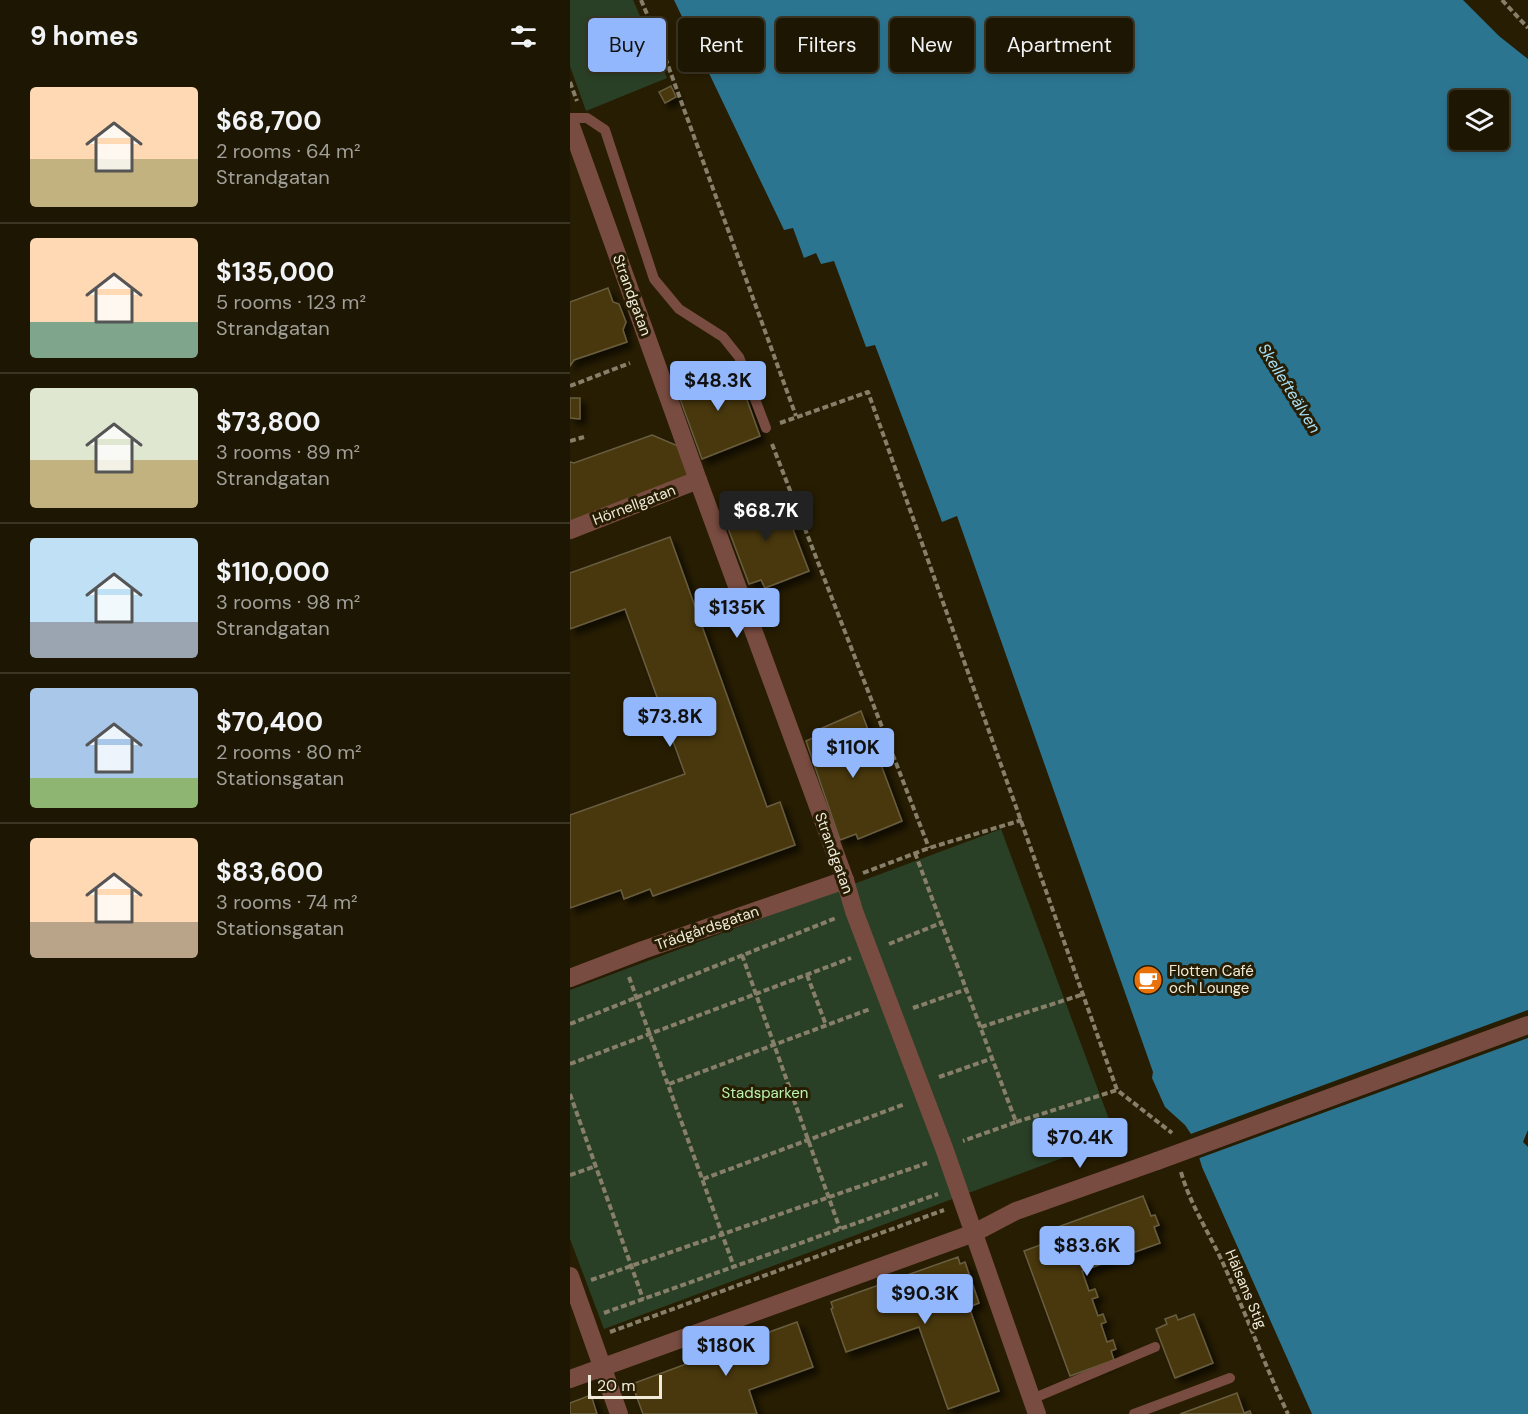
<!DOCTYPE html>
<html lang="en">
<head>
<meta charset="utf-8">
<style>
	:root { --surface:#1d1602; --page:#2a2311; --text:#f1f3f6; --muted:#a09f99; --line:#3b3524; --accent:#92b7fd }
	body { margin:0; font-family:"DM Sans",sans-serif; background:var(--page); color:var(--text); height:100vh; display:flex; flex-direction:column; font-size:22px; white-space:nowrap }
	* { box-sizing:border-box; margin:0 }
	p { font-size:20px; color:var(--muted) }
	.icon { flex:none; width:33px; height:33px; fill:none; stroke:currentColor; stroke-width:2; stroke-linecap:round; stroke-linejoin:round }
	.map { position:relative; flex:1; overflow:hidden }
	.drawer { display:flex; flex-direction:column; background:var(--surface); width:570px }
	.drawer>* { flex:none }
	.banner { position:absolute; left:18px; top:18px; width:570px; height:54px; display:flex; gap:12px }
	.buttons { position:absolute; left:879px; top:90px; display:grid; gap:12px }
	.buttons a { display:grid; place-items:center; width:60px; height:60px; border-radius:6px; background:var(--surface); box-shadow:0 3px 9px #0003,0 0 0 2px var(--line); font-size:30px }
	.scale { position:absolute; left:18px; bottom:15px; width:74px; box-sizing:border-box; padding-left:6px; border:3px solid #f0eada; border-top:0; font-size:16px; line-height:21px; white-space:nowrap; color:#f0eada; -webkit-text-stroke:4px #271d02; paint-order:stroke }
	.price { position:absolute; translate:-50% -51px; padding:0 14px; border-radius:6px; background:var(--accent); color:#111; font-size:20px; line-height:39px; filter:drop-shadow(0 2px 3px #0008) }
	.price::after { content:''; position:absolute; left:50%; top:36px; width:18px; height:14px; margin-left:-9px; background:inherit; clip-path:polygon(0 0,100% 0,50% 100%) }
	.price.selected { background:#222; color:#fff }
	ul { padding:0; list-style:none }
	li { display:flex; align-items:center; gap:18px; height:150px; padding:0 30px }
	li+li { border-top:2px solid var(--line) }
	li span { display:grid; place-items:center; flex:none; width:168px; height:120px; border-radius:6px; color:#555 }
	li>.icon { margin-inline-start:auto }
	span .icon { width:72px; height:72px; fill:#fffc; stroke-width:1 }
	li b { font-size:26px }
	h2 { display:flex; justify-content:space-between; align-items:center; height:72px; padding:0 30px; font-size:26px }
	.chip { padding:0 21px; border-radius:6px; background:var(--surface); box-shadow:0 3px 9px #0003,0 0 0 2px var(--line); font-size:21px; line-height:54px }
	.chip.selected { background:var(--accent); color:#111 }
	main { display:flex; flex:1; min-height:0 }
	.map>svg:first-child { display:block }
</style>
</head>
<body>
<main>
<section class="drawer">
<h2>9 homes<svg class="icon" aria-label="filters" viewBox="0 0 24 24"><path d="M4 7h16M4 17h16"/><circle cx="9" cy="7" r="2"/><circle cx="15" cy="17" r="2"/></svg></h2>
<ul>
<li><span style="background:linear-gradient(#ffd9b3 60%,#c2b280 0)"><svg class="icon" aria-label="home" viewBox="0 0 24 24"><path d="M3 11l9-7 9 7M6 9v11h12V9"/></svg></span><div><b>$68,700</b><p>2 rooms · 64 m²</p><p>Strandgatan</p></div></li>
<li><span style="background:linear-gradient(#ffd9b3 70%,#7fa58c 0)"><svg class="icon" aria-label="home" viewBox="0 0 24 24"><path d="M3 11l9-7 9 7M6 9v11h12V9"/></svg></span><div><b>$135,000</b><p>5 rooms · 123 m²</p><p>Strandgatan</p></div></li>
<li><span style="background:linear-gradient(#dfe7d0 60%,#c2b280 0)"><svg class="icon" aria-label="home" viewBox="0 0 24 24"><path d="M3 11l9-7 9 7M6 9v11h12V9"/></svg></span><div><b>$73,800</b><p>3 rooms · 89 m²</p><p>Strandgatan</p></div></li>
<li><span style="background:linear-gradient(#bfe0f5 70%,#9aa5b1 0)"><svg class="icon" aria-label="home" viewBox="0 0 24 24"><path d="M3 11l9-7 9 7M6 9v11h12V9"/></svg></span><div><b>$110,000</b><p>3 rooms · 98 m²</p><p>Strandgatan</p></div></li>
<li><span style="background:linear-gradient(#a9c7e8 75%,#8fb573 0)"><svg class="icon" aria-label="home" viewBox="0 0 24 24"><path d="M3 11l9-7 9 7M6 9v11h12V9"/></svg></span><div><b>$70,400</b><p>2 rooms · 80 m²</p><p>Stationsgatan</p></div></li>
<li><span style="background:linear-gradient(#ffd9b3 70%,#b9a48a 0)"><svg class="icon" aria-label="home" viewBox="0 0 24 24"><path d="M3 11l9-7 9 7M6 9v11h12V9"/></svg></span><div><b>$83,600</b><p>3 rooms · 74 m²</p><p>Stationsgatan</p></div></li>
</ul>
</section>
<div class="map">
<svg width="958" height="1414" viewBox="0 0 958 1414">
	<defs>
		<filter id="shadow"><feDropShadow dx="5.5" dy="5.5" stdDeviation="3" flood-color="#0009"/></filter>
	</defs>
	<rect width="100%" height="100%" fill="#271d02"/>
	<g fill="#2a4026">
		<polygon points="0,0 63,0 97,78 16,111 0,66"/>
		<polygon points="431,829 546,1138 34,1329 0,1239 0,990"/>
	</g>
	<path fill="#2c7591" fill-rule="evenodd" d="M104 0H893L929 36 958 59V1130L953 1142 958 1147V1414H742L632 1167 623 1137 615 1125 595 1107 582 1078 583 1072 387 516 372 522 305 345 296 347 264 261 251 264 246 253 234 258 223 228 214 230ZM890 100H928V140H890Z"/>
	<polygon fill="#271d02" points="958,1010 958,1038 627,1159 618,1135"/>
	<g fill="#493907" stroke="#685d40" stroke-width="1.5" filter="url(#shadow)">
		<polygon points="101,86 106,97 95,103 89,92"/>
		<polygon points="38,288 43,302 49,304 56,322 53,330 57,342 4,360 0,366 0,302"/>
		<polygon points="164,364 190,436 132,459 106,388"/>
		<polygon points="0,398 10,398 10,419 0,418"/>
		<polygon points="82,435 108,446 120,480 0,524 0,462 4,463"/>
		<polygon points="209,493 239,571 195,588 191,580 179,584 153,515"/>
		<polygon points="100,537 197,807 210,802 225,845 83,896 80,889 54,899 51,890 0,908 0,815 115,774 55,609 0,629 0,573"/>
		<polygon points="291,711 332,821 288,839 286,834 270,840 236,741 252,734 250,729"/>
		<polygon points="573,1196 581,1216 585,1215 589,1225 584,1227 590,1243 512,1271 519,1291 525,1289 528,1297 522,1299 528,1316 533,1314 536,1322 531,1324 537,1342 543,1340 546,1349 541,1351 544,1360 500,1376 454,1251 492,1237 488,1227"/>
		<polygon points="388,1257 390,1264 395,1262 409,1303 399,1307 429,1391 378,1409 349,1327 276,1352 261,1309 263,1308 261,1302"/>
		<polygon points="624,1314 643,1363 605,1378 586,1329 597,1324 595,1319 606,1315 608,1320"/>
		<polygon points="227,1322 243,1367 179,1390 187,1414 73,1414 62,1384 127,1360 128,1364 143,1359 141,1353"/>
		<polygon points="667,1393 674,1413 680,1411 681,1414 610,1414"/>
		<polygon points="21,1395 27,1414 0,1414 0,1403"/>
	</g>
	<g fill="none" stroke-linecap="round" stroke-linejoin="round">
		<g stroke="#877f69" stroke-width="4" stroke-dasharray="6 3" stroke-linecap="butt">
			<polyline points="71,0 92,49 226,416"/>
			<polyline points="932,0 958,28"/>
			<polyline points="0,82 7,101"/>
			<polyline points="0,386 60,363"/>
			<polyline points="210,423 298,392 547,1090 602,1133"/>
			<polyline points="0,441 14,437"/>
			<polyline points="202,444 359,848"/>
			<polyline points="345,853 446,1122 393,1141"/>
			<polyline points="293,873 359,848 452,820"/>
			<polyline points="319,944 371,923"/>
			<polyline points="172,955 270,1229"/>
			<polyline points="237,975 256,1025"/>
			<polyline points="59,977 164,1267"/>
			<polyline points="343,1008 397,989"/>
			<polyline points="0,1024 266,918"/>
			<polyline points="411,1027 514,994"/>
			<polyline points="0,1064 281,958"/>
			<polyline points="369,1077 423,1058"/>
			<polyline points="99,1084 300,1009"/>
			<polyline points="0,1094 73,1299"/>
			<polyline points="446,1122 547,1090"/>
			<path d="M611 1172C620 1204 638 1231 652 1261 675 1311 694 1364 718 1414"/>
			<polyline points="0,1175 26,1166"/>
			<polyline points="133,1179 335,1104"/>
			<polyline points="21,1280 357,1163"/>
			<polyline points="34,1313 368,1194"/>
			<polyline points="40,1332 374,1210"/>
		</g>
		<g stroke="#794c41" stroke-width="10">
			<polyline points="0,118 17,118 35,130 84,279 109,309 153,337 169,357 196,428"/>
			<polyline points="462,1399 585,1347"/>
			<polyline points="564,1414 660,1378"/>
		</g>
		<g stroke="#794c41" stroke-width="18">
			<polyline points="0,123 128,480 275,880 284,911 374,1148 467,1414"/>
			<polyline points="0,530 128,480"/>
			<polyline points="0,978 73,950 275,880"/>
			<polyline points="0,1276 49,1414"/>
			<polyline points="0,1379 404,1233 446,1211 587,1161"/>
		</g>
		<polyline stroke="#794c41" stroke-width="18" points="587,1161 958,1025"/>
	</g>
	<defs>
		<g id="cafe-disc" transform="scale(1.5)"><circle r="9.5" fill="#e8710a" stroke="#271d02"/><path d="M-5.5-4.5H6V0H3Q3 3.5 0 3.5H-2.5Q-5.5 3.5-5.5 0ZM3-3.2v2h1.7v-2ZM-6 4.5H4V6H-6Z" fill="#fff"/></g>
	</defs>
	<g fill-rule="evenodd">
		<use href="#cafe-disc" x="578" y="980"/>
	</g>
	<g text-anchor="middle" stroke-width="6" stroke-linejoin="round" paint-order="stroke">
		<g font-size="15" fill="#f0eada" stroke="#271d02">
			<text transform="translate(62 295) rotate(70)" y="5">Strandgatan</text>
			<text transform="translate(64 505) rotate(-21)" y="5">Hörnellgatan</text>
			<text transform="translate(264 853) rotate(70)" y="5">Strandgatan</text>
			<text transform="translate(137 928) rotate(-19)" y="5">Trädgårdsgatan</text>
			<text transform="translate(676 1289) rotate(67)" y="5">Hälsans Stig</text>
		</g>
		<g font-size="15" fill="#f0eada" stroke="#271d02" text-anchor="start">
			<text x="599" y="976">Flotten Café<tspan x="599" dy="17">och Lounge</tspan></text>
		</g>
		<g font-size="15" fill="#b8f5ad" stroke="#271d02">
			<text x="195" y="1098">Stadsparken</text>
		</g>
		<g font-size="16" font-style="italic" fill="#a7e1fa" stroke="#271d02">
			<text transform="translate(720 388) rotate(58)" y="6">Skellefteälven</text>
		</g>
	</g>
</svg>
<div class="buttons">
<a><svg class="icon" aria-label="layers" viewBox="0 0 24 24"><path d="M12 4l9 5-9 5-9-5zM3 14l9 5 9-5"/></svg></a>
</div>
<div class="scale">20 m</div>
<b class="price" style="left:148px;top:412px">$48.3K</b>
<b class="price selected" style="left:196px;top:542px">$68.7K</b>
<b class="price" style="left:167px;top:639px">$135K</b>
<b class="price" style="left:100px;top:748px">$73.8K</b>
<b class="price" style="left:283px;top:779px">$110K</b>
<b class="price" style="left:510px;top:1169px">$70.4K</b>
<b class="price" style="left:517px;top:1277px">$83.6K</b>
<b class="price" style="left:355px;top:1325px">$90.3K</b>
<b class="price" style="left:156px;top:1377px">$180K</b>
<div class="banner">
<a class="chip selected">Buy</a>
<a class="chip">Rent</a>
<a class="chip">Filters</a>
<a class="chip">New</a>
<a class="chip">Apartment</a>
</div>
</div>
</main>
</body>
</html>
